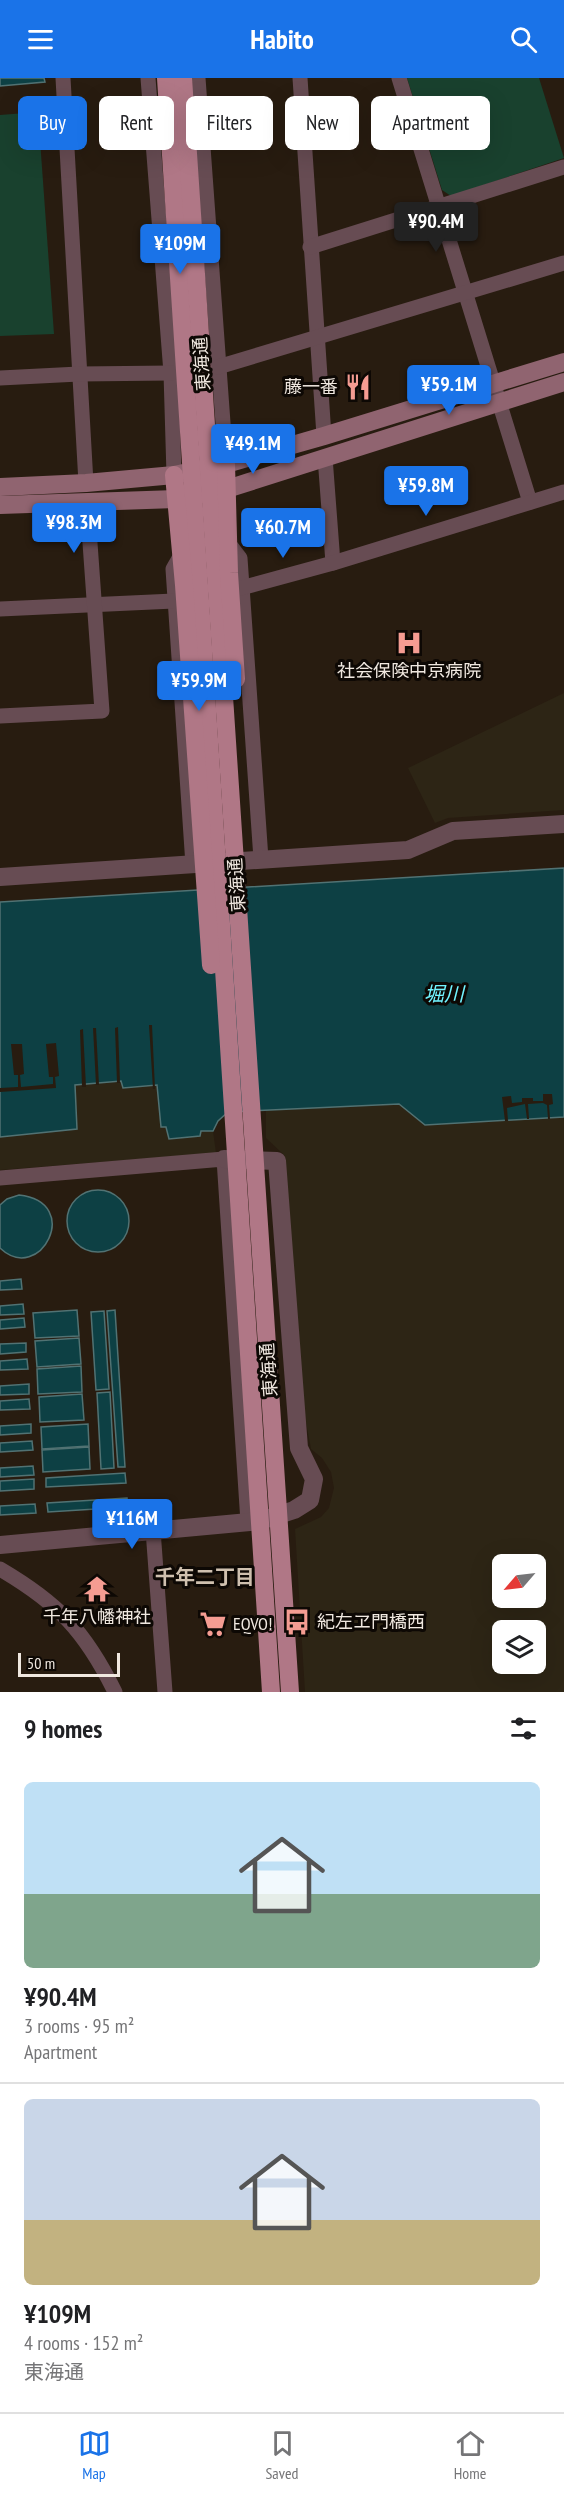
<!DOCTYPE html>
<html lang="en">
<head>
<meta charset="utf-8">
<style>
	:root { --surface:#fff; --page:#f6f6f6; --text:#202124; --muted:#757577; --line:#e0e0e0; --accent:#1a73e8 }
	body { margin:0; font-family:"PT Sans Narrow","Noto Sans JP",sans-serif; background:var(--page); color:var(--text); height:100vh; display:flex; flex-direction:column; font-size:22px; white-space:nowrap }
	* { box-sizing:border-box; margin:0 }
	p { font-size:20px; color:var(--muted) }
	.icon { flex:none; width:33px; height:33px; fill:none; stroke:currentColor; stroke-width:2; stroke-linecap:round; stroke-linejoin:round }
	.map { position:relative; height:1614px; overflow:hidden }
	.sheet { display:flex; flex-direction:column; background:var(--surface); flex:1 }
	.sheet>* { flex:none }
	.top-card { position:absolute; left:18px; top:18px; width:528px; height:54px; display:flex; gap:12px }
	.needle { width:39px; rotate:242deg }
	.tools { position:absolute; left:492px; top:1476px; display:grid; gap:12px }
	.tools a { display:grid; place-items:center; width:54px; height:54px; border-radius:9px; background:var(--surface); box-shadow:0 6px 24px #0002; font-size:30px }
	.scale { position:absolute; left:18px; bottom:15px; width:102px; box-sizing:border-box; padding-left:6px; border:3px solid #f0e8e0; border-top:0; font-size:16px; line-height:21px; white-space:nowrap; color:#f0e8e0; -webkit-text-stroke:4px #0d0804; paint-order:stroke }
	.price { position:absolute; translate:-50% -51px; padding:0 14px; border-radius:6px; background:var(--accent); color:#fff; font-size:20px; line-height:39px; filter:drop-shadow(0 2px 3px #0008) }
	.price::after { content:''; position:absolute; left:50%; top:36px; width:18px; height:14px; margin-left:-9px; background:inherit; clip-path:polygon(0 0,100% 0,50% 100%) }
	.price.on { background:#222; color:#fff }
	ul { padding:0; list-style:none }
	li { display:grid; align-content:center; gap:12px; height:318px; padding:0 24px }
	li+li { border-top:2px solid var(--line) }
	li span { display:grid; place-items:center; height:186px; border-radius:9px; color:#555 }
	li>.icon { margin-inline-start:auto }
	span .icon { width:108px; height:108px; fill:#fffc; stroke-width:1 }
	li b { font-size:26px }
	h2 { display:flex; justify-content:space-between; align-items:center; height:72px; padding:0 24px; font-size:26px }
	.tag { padding:0 21px; border-radius:9px; background:var(--surface); box-shadow:0 6px 24px #0002; font-size:21px; line-height:54px }
	.tag.on { background:var(--accent); color:#fff }
	header { display:flex; justify-content:space-between; align-items:center; height:78px; padding:0 24px; background:var(--accent); color:#fff; font-size:27px; font-weight:700 }
	.tab-bar { display:flex; justify-content:space-around; align-items:center; height:84px; border-top:2px solid var(--line); background:var(--surface); font-size:16px; color:var(--muted) }
	.tab-bar a { display:grid; justify-items:center; gap:3px }
	.tab-bar .on { color:var(--accent) }
	.map>svg:first-child { display:block }
</style>
</head>
<body>
<header><svg class="icon" aria-label="menu" viewBox="0 0 24 24"><path d="M4 6h16M4 12h16M4 18h16"/></svg>Habito<svg class="icon" aria-label="search" viewBox="0 0 24 24"><circle cx="10" cy="10" r="6"/><path d="M15 15l6 6"/></svg></header>
<div class="map">
<svg width="564" height="1614" viewBox="0 0 564 1614">
	<rect width="100%" height="100%" fill="#281c10"/>
	<g fill="#2d2515" fill-rule="evenodd">
		<polygon points="564,615 564,732 448,740 435,745 408,690"/>
		<polygon points="122,1003 123,1010 157,1007 161,1048 166,1048 169,1055 200,1058 200,1053 213,1053 216,1075 0,1092 0,1059 77,1051 75,1006"/>
		<path d="M399 1026 425 1047 564 1039V1614H305L295 1451 321 1439 329 1430 334 1410 331 1394 322 1380 311 1371 299 1306 284 1077 266 1060V1032ZM502 1486H536V1520H502ZM502 1552H536V1586H502Z"/>
	</g>
	<g fill="#19412e">
		<polygon points="407,0 539,0 564,80 451,118 442,112"/>
		<polygon points="38,34 54,256 0,258 0,37"/>
	</g>
	<g fill="#0d4044" stroke="#517273" stroke-width="1.5">
		<polygon points="0,0 44,0 45,4 0,8"/>
		<polygon points="564,790 564,1039 425,1047 399,1026 228,1034 218,1043 213,1053 201,1053 200,1058 169,1061 166,1049 161,1049 157,1007 123,1010 121,1003 75,1007 77,1051 0,1059 0,824"/>
		<circle cx="98" cy="1143" r="31"/>
		<path d="M19 1117C84 1124 40 1208 0 1170V1127L7 1121Z"/>
		<polygon points="21,1201 22,1211 0,1212 0,1203"/>
		<polygon points="23,1226 24,1236 0,1237 0,1228"/>
		<polygon points="77,1232 79,1258 35,1260 33,1235"/>
		<polygon points="115,1232 125,1389 118,1389 107,1233"/>
		<polygon points="104,1233 109,1311 96,1312 91,1234"/>
		<polygon points="24,1240 25,1249 0,1251 0,1242"/>
		<polygon points="79,1260 81,1286 37,1289 35,1263"/>
		<polygon points="26,1265 26,1274 0,1276 0,1266"/>
		<polygon points="27,1281 28,1291 0,1292 0,1283"/>
		<polygon points="81,1288 82,1314 38,1316 37,1291"/>
		<polygon points="29,1306 29,1316 0,1317 0,1308"/>
		<polygon points="110,1314 114,1390 101,1391 97,1315"/>
		<polygon points="82,1316 84,1342 40,1344 39,1319"/>
		<polygon points="29,1321 30,1331 0,1332 0,1323"/>
		<polygon points="31,1346 31,1355 0,1357 0,1348"/>
		<polygon points="88,1346 89,1368 42,1371 41,1349"/>
		<polygon points="32,1363 33,1372 0,1374 0,1365"/>
		<polygon points="89,1369 90,1391 43,1394 42,1372"/>
		<polygon points="33,1388 34,1397 0,1399 0,1390"/>
		<polygon points="125,1395 126,1405 46,1409 46,1400"/>
		<polygon points="34,1401 34,1411 0,1413 0,1403"/>
		<polygon points="127,1420 128,1429 48,1434 47,1425"/>
		<polygon points="35,1426 36,1435 0,1437 0,1428"/>
	</g>
	<g fill="#281c10">
		<polygon points="149,947 152,947 155,1011 153,1011"/>
		<polygon points="118,949 120,1005 117,1005 115,950"/>
		<polygon points="93,950 96,950 99,1007 96,1007"/>
		<polygon points="83,951 86,1009 82,1009 80,952"/>
		<polygon points="56,965 59,998 55,999 56,1010 0,1014 0,1010 18,1009 18,997 14,997 11,966 22,966 24,996 20,997 21,1009 53,1006 53,999 49,999 46,966"/>
		<polygon points="543,1016 552,1016 553,1026 549,1027 550,1041 548,1041 547,1027 543,1025 528,1026 529,1041 527,1041 525,1026 507,1030 508,1043 505,1043 502,1019 511,1018 512,1025 522,1024 522,1020 533,1020 533,1023 543,1023"/>
	</g>
	<g fill="none" stroke-linecap="round" stroke-linejoin="round">
		<g stroke="#674c53" stroke-width="15">
			<polyline points="63,0 86,405"/>
			<polyline points="148,0 171,295 174,397"/>
			<polyline points="198,0 226,386"/>
			<polyline points="300,0 324,358"/>
			<polyline points="399,0 530,424"/>
			<polyline points="310,169 564,89"/>
			<polyline points="218,289 564,185"/>
			<polyline points="0,300 79,296 171,295"/>
			<polyline points="325,379 333,485"/>
			<polyline points="230,467 240,480 261,781"/>
			<polyline points="181,477 173,491 193,787"/>
			<polyline points="241,510 333,485 564,414"/>
			<polyline points="0,531 174,523"/>
			<polyline points="0,638 102,633 87,423"/>
			<polyline points="0,1100 224,1081 248,1444"/>
			<polyline points="153,1452 165,1614"/>
			<path d="M0 1491C58 1525 85 1553 115 1614"/>
		</g>
		<g stroke="#674c53" stroke-width="18">
			<polyline points="0,799 408,772 453,753 564,746"/>
			<polyline points="0,1467 260,1443 294,1432 310,1422 314,1401 299,1370 277,1083 224,1081"/>
		</g>
		<g stroke="#906470" stroke-width="18">
			<polyline points="0,409 86,405 174,397 226,386 324,358 564,284"/>
			<polyline points="0,427 176,421 227,411 564,304"/>
		</g>
		<g stroke="#b07786" stroke-width="18">
			<polyline points="166,0 271,1614"/>
			<polyline points="183,0 290,1614"/>
			<polyline points="226,386 229,495 236,601"/>
			<polyline points="174,397 184,507 211,887"/>
		</g>
	</g>
	<defs>
		<g id="restaurant-bare" transform="scale(2.07)"><path d="M-5-6h1v4h1v-4h1v4h1v-4h1v5L-1.5 .5V6h-2V.5L-5-1ZM5-6V6H3V1.5H1.5Q1.5-4 5-6Z" fill="#f59c92" stroke="#0d0804" stroke-width="2.5" paint-order="stroke"/></g>
		<g id="hospital-bare" transform="scale(2.07)"><path d="M-5-5h3v3.5h4V-5h3V5h-3V1.5h-4V5h-3Z" fill="#f59c92" stroke="#0d0804" stroke-width="2.5" paint-order="stroke"/></g>
		<g id="temple-bare" transform="scale(2.07)"><path d="M0-6L5-2H3V0L6.5 2.5H4V6H1.5V3h-3V6H-4V2.5H-6.5L-3 0V-2H-5Z" fill="#f59c92" stroke="#0d0804" stroke-width="2.5" paint-order="stroke"/></g>
		<g id="bus-bare" transform="scale(2.07)"><path d="M-5-6H5V4H4V6H2V4H-2V6H-4V4H-5ZM-3.5-4V0h7V-4ZM-3.5 1.2v1.5H-2V1.2ZM2 1.2v1.5H3.5V1.2Z" fill="#f59c92" stroke="#0d0804" stroke-width="2.5" paint-order="stroke"/></g>
		<g id="supermarket-bare" transform="scale(2.07)"><path d="M-6-5.5h2.5l.6 2H6L4.5 2H-2.5L-4.4-4H-6ZM-1.5 3.2a1.3 1.3 0 1 0 .1 0ZM3 3.2a1.3 1.3 0 1 0 .1 0Z" fill="#f59c92" stroke="#0d0804" stroke-width="2.5" paint-order="stroke"/></g>
	</defs>
	<g fill-rule="evenodd">
		<use href="#restaurant-bare" x="358" y="309"/>
		<use href="#hospital-bare" x="409" y="565"/>
		<use href="#temple-bare" x="97" y="1511"/>
		<use href="#bus-bare" x="297" y="1544"/>
		<use href="#supermarket-bare" x="213" y="1546"/>
	</g>
	<g text-anchor="middle" stroke-width="6" stroke-linejoin="round" paint-order="stroke">
		<g font-size="18" fill="#f0e8e0" stroke="#0d0804">
			<text transform="translate(202 286) rotate(-94)" y="6">東海通</text>
			<text transform="translate(237 807) rotate(-94)" y="6">東海通</text>
			<text transform="translate(269 1292) rotate(-94)" y="6">東海通</text>
		</g>
		<g font-size="18" fill="#f0e8e0" stroke="#0d0804">
			<text x="338" y="315" text-anchor="end">藤一番</text>
			<text x="409" y="599">社会保険中京病院</text>
			<text x="97" y="1545">千年八幡神社</text>
			<text x="317" y="1550" text-anchor="start">紀左ヱ門橋西</text>
			<text x="233" y="1552" text-anchor="start">EQVO!</text>
		</g>
		<g font-size="20" font-style="italic" fill="#71f4ff" stroke="#0d0804">
			<text x="444" y="923">堀川</text>
		</g>
		<g font-size="20" font-weight="bold" fill="#cfc0af" stroke="#0d0804">
			<text x="205" y="1506">千年二丁目</text>
		</g>
	</g>
</svg>
<div class="tools">
<a><svg class="needle" viewBox="-14 -14 28 28"><path d="M0-13l5 13h-10z" fill="#e53935"/><path d="M0 13l5-13h-10z" fill="#757577"/></svg></a>
<a><svg class="icon" aria-label="layers" viewBox="0 0 24 24"><path d="M12 4l9 5-9 5-9-5zM3 14l9 5 9-5"/></svg></a>
</div>
<div class="scale">50 m</div>
<b class="price on" style="left:436px;top:175px">¥90.4M</b>
<b class="price" style="left:180px;top:197px">¥109M</b>
<b class="price" style="left:449px;top:338px">¥59.1M</b>
<b class="price" style="left:253px;top:397px">¥49.1M</b>
<b class="price" style="left:426px;top:439px">¥59.8M</b>
<b class="price" style="left:74px;top:476px">¥98.3M</b>
<b class="price" style="left:283px;top:481px">¥60.7M</b>
<b class="price" style="left:199px;top:634px">¥59.9M</b>
<b class="price" style="left:132px;top:1472px">¥116M</b>
<div class="top-card">
<a class="tag on">Buy</a>
<a class="tag">Rent</a>
<a class="tag">Filters</a>
<a class="tag">New</a>
<a class="tag">Apartment</a>
</div>
</div>
<section class="sheet">
<h2>9 homes<svg class="icon" aria-label="filters" viewBox="0 0 24 24"><path d="M4 7h16M4 17h16"/><circle cx="9" cy="7" r="2"/><circle cx="15" cy="17" r="2"/></svg></h2>
<ul>
<li><span style="background:linear-gradient(#bfe0f5 60%,#7fa58c 0)"><svg class="icon" aria-label="home" viewBox="0 0 24 24"><path d="M3 11l9-7 9 7M6 9v11h12V9"/></svg></span><div><b>¥90.4M</b><p>3 rooms · 95 m²</p><p>Apartment</p></div></li>
<li><span style="background:linear-gradient(#c9d6e8 65%,#c2b280 0)"><svg class="icon" aria-label="home" viewBox="0 0 24 24"><path d="M3 11l9-7 9 7M6 9v11h12V9"/></svg></span><div><b>¥109M</b><p>4 rooms · 152 m²</p><p>東海通</p></div></li>
</ul>
</section>
<nav class="tab-bar">
<a class="on"><svg class="icon" aria-label="map" viewBox="0 0 24 24"><path d="M3 6l6-2 6 2 6-2v14l-6 2-6-2-6 2zM9 4v14M15 6v14"/></svg>Map</a>
<a><svg class="icon" aria-label="saved" viewBox="0 0 24 24"><path d="M7 4h10v16l-5-4-5 4z"/></svg>Saved</a>
<a><svg class="icon" aria-label="home" viewBox="0 0 24 24"><path d="M3 11l9-7 9 7M6 9v11h12V9"/></svg>Home</a>
</nav>
</body>
</html>
